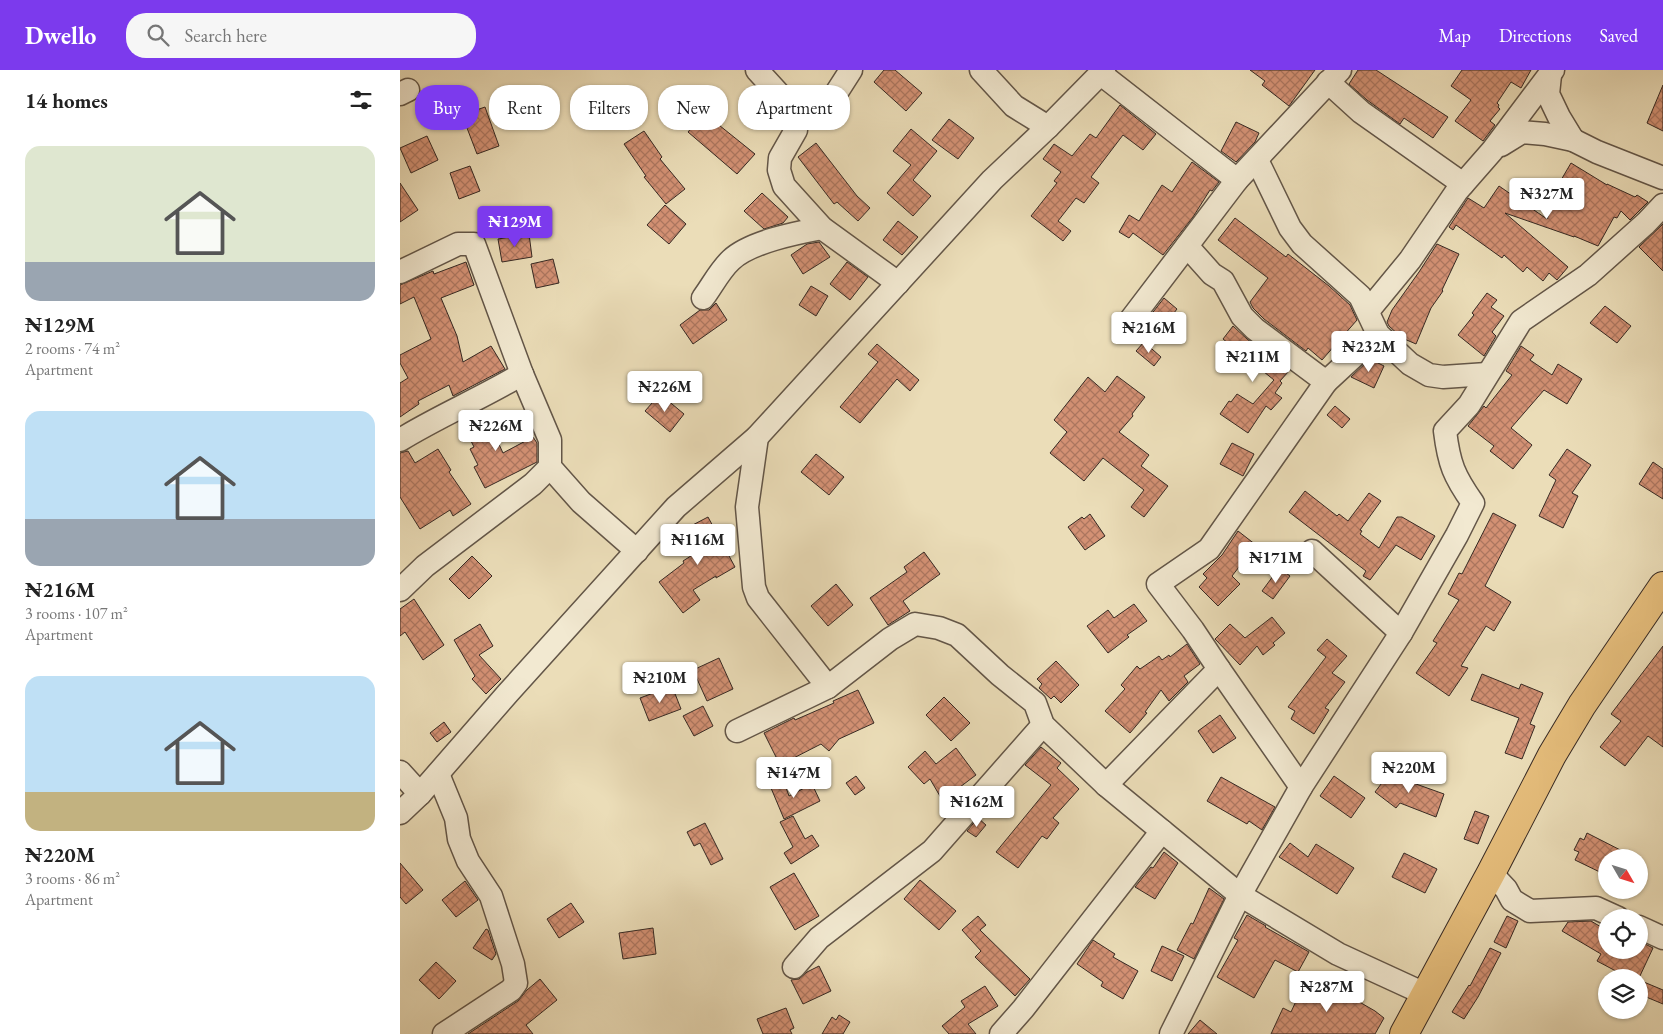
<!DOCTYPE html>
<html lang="en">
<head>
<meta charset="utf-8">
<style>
	:root { --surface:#fff; --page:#f6f6f6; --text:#222; --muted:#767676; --accent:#7c3aed }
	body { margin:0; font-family:"EB Garamond",serif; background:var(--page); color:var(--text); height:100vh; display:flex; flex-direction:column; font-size:19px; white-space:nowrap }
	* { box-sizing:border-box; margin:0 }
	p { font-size:16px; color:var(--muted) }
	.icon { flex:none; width:28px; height:28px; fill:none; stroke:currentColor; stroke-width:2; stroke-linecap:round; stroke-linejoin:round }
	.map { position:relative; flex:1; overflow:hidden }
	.panel { display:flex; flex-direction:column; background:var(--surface); width:400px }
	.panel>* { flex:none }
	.hud { position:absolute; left:15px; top:15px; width:475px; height:45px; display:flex; gap:10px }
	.needle { width:32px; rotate:129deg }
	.buttons { position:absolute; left:1198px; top:779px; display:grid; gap:10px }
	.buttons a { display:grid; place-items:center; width:50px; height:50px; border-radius:50%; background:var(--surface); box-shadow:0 1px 4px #0004; font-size:25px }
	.price { position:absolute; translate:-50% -42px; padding:0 11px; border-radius:5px; background:#fff; color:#222; font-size:16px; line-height:32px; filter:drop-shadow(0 1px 2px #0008) }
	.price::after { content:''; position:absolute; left:50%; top:30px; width:15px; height:11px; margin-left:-8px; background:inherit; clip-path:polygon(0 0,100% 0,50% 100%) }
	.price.active { background:var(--accent); color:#fff }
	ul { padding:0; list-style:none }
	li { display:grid; align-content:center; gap:10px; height:265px; padding:0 25px }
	li span { display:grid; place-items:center; height:155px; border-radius:15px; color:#555 }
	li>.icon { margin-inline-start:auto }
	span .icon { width:90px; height:90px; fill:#fffc; stroke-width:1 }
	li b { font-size:21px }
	h2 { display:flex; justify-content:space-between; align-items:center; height:60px; padding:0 25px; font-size:21px }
	.tag { padding:0 18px; border-radius:20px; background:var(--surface); box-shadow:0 1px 4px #0004; font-size:18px; line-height:45px }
	.tag.active { background:var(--accent); color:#fff }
	header { display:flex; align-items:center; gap:30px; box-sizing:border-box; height:70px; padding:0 25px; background:var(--accent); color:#fff }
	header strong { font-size:24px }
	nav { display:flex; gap:28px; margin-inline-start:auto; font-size:18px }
	.search { width:350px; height:45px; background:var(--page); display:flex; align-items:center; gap:12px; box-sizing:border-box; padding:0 18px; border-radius:20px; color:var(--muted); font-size:19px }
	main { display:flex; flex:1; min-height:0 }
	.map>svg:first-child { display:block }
</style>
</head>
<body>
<header>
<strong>Dwello</strong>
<div class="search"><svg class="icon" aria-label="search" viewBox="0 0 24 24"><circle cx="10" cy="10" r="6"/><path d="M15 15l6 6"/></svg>Search here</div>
<nav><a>Map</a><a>Directions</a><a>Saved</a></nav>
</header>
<main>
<section class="panel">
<h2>14 homes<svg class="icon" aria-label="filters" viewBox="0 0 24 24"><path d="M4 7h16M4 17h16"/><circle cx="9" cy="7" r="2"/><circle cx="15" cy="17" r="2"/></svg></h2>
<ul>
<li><span style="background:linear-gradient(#dfe7d0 75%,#9aa5b1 0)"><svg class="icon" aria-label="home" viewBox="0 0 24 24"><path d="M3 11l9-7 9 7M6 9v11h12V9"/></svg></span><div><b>₦129M</b><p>2 rooms · 74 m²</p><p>Apartment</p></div></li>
<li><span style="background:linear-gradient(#bfe0f5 70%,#9aa5b1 0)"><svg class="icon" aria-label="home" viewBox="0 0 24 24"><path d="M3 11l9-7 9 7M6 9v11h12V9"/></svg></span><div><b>₦216M</b><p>3 rooms · 107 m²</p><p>Apartment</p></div></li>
<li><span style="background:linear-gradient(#bfe0f5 75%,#c2b280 0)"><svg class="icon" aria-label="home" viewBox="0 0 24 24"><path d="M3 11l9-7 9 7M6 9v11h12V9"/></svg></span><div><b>₦220M</b><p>3 rooms · 86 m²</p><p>Apartment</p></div></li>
</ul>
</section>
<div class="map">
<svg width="1263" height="964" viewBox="0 0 1263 964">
	<defs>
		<pattern id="building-cross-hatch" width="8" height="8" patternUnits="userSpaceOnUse" patternTransform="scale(1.25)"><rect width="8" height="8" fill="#d39174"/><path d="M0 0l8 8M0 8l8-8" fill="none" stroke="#ac765f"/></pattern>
	</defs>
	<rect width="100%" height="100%" fill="#ebddb8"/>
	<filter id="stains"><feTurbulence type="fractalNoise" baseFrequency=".004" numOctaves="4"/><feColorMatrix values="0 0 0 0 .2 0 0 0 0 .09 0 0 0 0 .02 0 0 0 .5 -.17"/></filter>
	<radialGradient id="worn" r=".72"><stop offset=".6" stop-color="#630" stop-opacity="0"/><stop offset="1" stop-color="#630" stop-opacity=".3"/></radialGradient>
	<g fill="url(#building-cross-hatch)" stroke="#362923">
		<polygon points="484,0 495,0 522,23 506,41 474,12"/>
		<polygon points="850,0 915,0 889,36 862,15 865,11"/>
		<polygon points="958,0 976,0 1048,47 1033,68 1004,48 1000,54 967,30 949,14"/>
		<polygon points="1062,0 1131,0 1121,18 1111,12 1097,33 1099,35 1098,37 1100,39 1090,51 1095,55 1083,71 1055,51 1071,30 1051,16"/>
		<polygon points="1263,15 1263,61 1247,53"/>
		<polygon points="720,35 756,64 743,80 723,65 691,107 699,113 684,133 676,128 658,151 671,161 663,171 631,146 657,113 654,111 661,102 643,89 654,74 672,86 690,64 696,68"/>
		<polygon points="85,37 99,76 77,84 62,45"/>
		<polygon points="304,43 355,84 337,104 288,62"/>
		<polygon points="549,49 574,68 558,89 532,70"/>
		<polygon points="836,52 859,63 855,72 836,92 821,81"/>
		<polygon points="511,59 537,81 513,110 531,126 513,146 487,123 511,95 493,81"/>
		<polygon points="244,61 262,87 260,89 285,119 266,134 244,107 246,106 224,74"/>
		<polygon points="27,66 38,90 11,103 0,78"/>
		<polygon points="416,73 457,126 470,138 458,151 437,132 434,134 398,87"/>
		<polygon points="792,92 819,112 812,121 810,120 793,147 763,185 733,163 729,168 719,162 729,145 739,151 762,115 772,122"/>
		<polygon points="1171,93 1207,115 1207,114 1235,127 1237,125 1248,132 1230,150 1221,141 1217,148 1214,147 1198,176 1174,166 1174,167 1105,143 1168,197 1157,210 1149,203 1143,211 1127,197 1123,202 1104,185 1102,188 1056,155 1053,160 1049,157 1068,128 1084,138 1099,116 1147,149 1158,124 1154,122"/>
		<polygon points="70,96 80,121 59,129 50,103"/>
		<polygon points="0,113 18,140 0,152"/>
		<polygon points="362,123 388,147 383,153 364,159 344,141"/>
		<polygon points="265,135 286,154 269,174 247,155"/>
		<polygon points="835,148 886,187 888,184 929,216 950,235 957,250 922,290 908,278 906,281 864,249 853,238 850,232 868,208 818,170"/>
		<polygon points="498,151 518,167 502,185 483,170"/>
		<polygon points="1263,154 1263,201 1239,177"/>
		<polygon points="129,164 132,187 102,192 98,169"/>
		<polygon points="419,172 430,187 403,204 391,185 407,174"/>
		<polygon points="1037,174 1059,184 1042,220 1043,221 1031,238 1016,274 1002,268 989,256 987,252 992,240 1019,202"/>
		<polygon points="153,189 159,213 136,218 131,194"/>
		<polygon points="66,192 74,215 41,228 57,266 63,292 91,276 105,299 53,326 49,315 18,331 19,334 0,347 0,313 8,308 0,293 0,285 31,269 14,227 0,234 0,215 33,201 34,204"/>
		<polygon points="447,192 468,207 450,230 430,214"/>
		<polygon points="411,216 428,226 416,246 399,235"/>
		<polygon points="1087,223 1097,230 1091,237 1104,246 1092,262 1096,266 1084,286 1058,265 1074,245 1072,243"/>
		<polygon points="764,228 777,239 757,265 743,255"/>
		<polygon points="316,233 327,250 293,274 280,255 300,240 309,240"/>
		<polygon points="1205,236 1231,256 1217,273 1190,253"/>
		<polygon points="833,256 847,269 889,301 880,311 882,313 875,323 882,328 871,340 866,336 848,363 820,344 829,331 831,332 837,324 853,334 874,310 823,269"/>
		<polygon points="744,272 761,287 754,296 736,281"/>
		<polygon points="477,274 519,310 510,321 497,309 460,353 440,337 478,292 468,284"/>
		<polygon points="1121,276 1134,285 1130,290 1152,305 1158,294 1182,309 1167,334 1144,320 1111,358 1132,375 1113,399 1090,381 1094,376 1068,356 1084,336 1086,338 1112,305 1106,301"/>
		<polygon points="970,289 984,296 974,318 951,307"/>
		<polygon points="717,306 745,327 732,344 733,346 719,362 749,385 741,396 768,416 744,447 731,437 744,420 703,388 684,411 650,383 667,362 654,350 688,307 705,322"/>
		<polygon points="260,324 284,344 270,362 245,341"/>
		<polygon points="935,336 950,349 942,358 927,345"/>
		<polygon points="83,340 103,383 133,367 137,373 137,392 85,418 74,397 78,395 70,379 74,377 61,351"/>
		<polygon points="832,373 854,384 843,406 820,394"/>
		<polygon points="38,379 51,400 49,402 71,434 53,446 50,440 20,459 0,427 0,383 8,381 15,393"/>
		<polygon points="1167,379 1191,395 1172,423 1178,426 1163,458 1139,446 1156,410 1149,405"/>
		<polygon points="416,384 444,407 429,425 401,402"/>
		<polygon points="1253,392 1263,399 1263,429 1239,414"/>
		<polygon points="905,421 937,446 939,444 948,451 969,423 981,431 960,460 962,461 960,464 979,478 997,447 1002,447 1035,466 1021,490 996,475 970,510 963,506 966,501 889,442"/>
		<polygon points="1093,443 1116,455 1085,516 1111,532 1094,561 1086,556 1061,596 1068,598 1049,626 1016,603 1037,573 1033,571 1059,530 1048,524 1059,503 1062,504"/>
		<polygon points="690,444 705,466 685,480 668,457 682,447 684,449"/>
		<polygon points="308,447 335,497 316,508 316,506 293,520 300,530 283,543 259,512 284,493 283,491 297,482 285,459"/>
		<polygon points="838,461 856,475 832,506 840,514 818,536 799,517 807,508 803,504 822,485"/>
		<polygon points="524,482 540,504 503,531 510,541 488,555 470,528 507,502 504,497"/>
		<polygon points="72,486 92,506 69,529 49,509"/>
		<polygon points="879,498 890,506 873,529 862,521"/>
		<polygon points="436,514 453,535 428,556 411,536"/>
		<polygon points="14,529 44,575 23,590 5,562 0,566 0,539"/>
		<polygon points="734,534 747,551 727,565 729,567 708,583 687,556 708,540 714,548"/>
		<polygon points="872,547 885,563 873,573 875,575 863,585 857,576 840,595 815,569 830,554 845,568"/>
		<polygon points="80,554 93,576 79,585 101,609 86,624 72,609 75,606 54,570"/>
		<polygon points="927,569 947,586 932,603 945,612 925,638 929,640 914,664 891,649 895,641 888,637 926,587 917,580"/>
		<polygon points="787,574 800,594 784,606 788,612 769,631 761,620 745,642 747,643 730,663 705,641 725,619 721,615 737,596 740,599 759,586 762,590 769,585 770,587"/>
		<polygon points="1263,576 1263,677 1248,666 1225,696 1200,677 1221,651 1211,644"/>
		<polygon points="319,588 333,619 307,631 293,600"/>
		<polygon points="656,591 679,615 661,633 654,626 651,629 639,618 642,614 637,609"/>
		<polygon points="1082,604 1119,619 1121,614 1143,623 1130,654 1135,656 1122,689 1105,683 1119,648 1071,630"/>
		<polygon points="272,616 281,639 249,651 240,628"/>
		<polygon points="458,620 474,653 439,669 429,681 421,674 380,695 364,663 394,648 395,650 434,633 433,631"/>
		<polygon points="544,627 570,653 551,671 526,645"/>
		<polygon points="303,636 313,656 294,666 283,646"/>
		<polygon points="820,645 836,668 813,683 798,661"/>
		<polygon points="44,652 51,662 37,672 30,663"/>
		<polygon points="641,677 661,693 657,698 679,719 653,748 659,753 647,769 642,766 618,798 596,782 651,715 625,695"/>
		<polygon points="556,678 576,705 560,717 563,723 544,733 530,709 524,714 508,697 525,681 536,694"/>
		<polygon points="994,697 1016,714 1044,724 1036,747 1000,733 996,738 975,722"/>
		<polygon points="456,706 465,718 455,725 446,713"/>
		<polygon points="934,706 965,728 951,748 920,726"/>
		<polygon points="821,707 875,737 862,760 849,751 847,754 807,731"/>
		<polygon points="384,712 389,726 412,714 420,731 384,749 371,718"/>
		<polygon points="1075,741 1089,746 1078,774 1064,769"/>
		<polygon points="393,746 405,769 412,765 419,776 391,794 384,783 393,777 380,752"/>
		<polygon points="578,748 586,755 576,767 567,761"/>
		<polygon points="305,753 323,789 311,795 300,773 294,776 287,762"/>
		<polygon points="1187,763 1236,788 1206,788 1206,805 1175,790 1179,782 1174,780 1180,768 1184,770"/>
		<polygon points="890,773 908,787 916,774 954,798 937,824 879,787"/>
		<polygon points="764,782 778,793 755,829 735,817 751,797 753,798"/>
		<polygon points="1004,783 1037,799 1025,823 992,807"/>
		<polygon points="0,793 23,820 6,834 0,827"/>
		<polygon points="394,803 419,846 395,860 370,817"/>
		<polygon points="520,810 556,841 539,860 504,829"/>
		<polygon points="65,811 78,830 56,847 42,830"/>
		<polygon points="809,818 824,829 794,889 777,880 791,853 793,854"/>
		<polygon points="171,833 184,852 159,868 147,849"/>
		<polygon points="847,845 866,856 865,857 909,882 898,902 875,890 854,928 817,907 838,870 834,868"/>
		<polygon points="578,846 586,855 580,860 630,909 615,926 575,887 581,881 562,860"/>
		<polygon points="1107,846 1118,851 1106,878 1094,872"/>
		<polygon points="1191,851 1206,860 1206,880 1239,880 1239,871 1253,878 1239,908 1229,908 1197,891 1201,884 1162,861 1168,852"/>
		<polygon points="253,858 256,884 223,889 219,863"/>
		<polygon points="86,859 88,860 96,884 92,890 73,878"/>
		<polygon points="693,870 715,884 713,887 738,901 723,929 701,916 703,912 677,894"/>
		<polygon points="762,876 784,886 772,911 751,901"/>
		<polygon points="1090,878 1101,883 1078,927 1064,949 1052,942 1069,915 1070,916"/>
		<polygon points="36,892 56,911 39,929 19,910"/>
		<polygon points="419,896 431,921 403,934 391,910 399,909 407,902"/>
		<polygon points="908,905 930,915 975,941 984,948 975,964 871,964 883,938 891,942"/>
		<polygon points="140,909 157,930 126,955 133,964 68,964 118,931 127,920"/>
		<polygon points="1239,910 1263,920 1263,934 1239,924"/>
		<polygon points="585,916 598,936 568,954 576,964 549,964 542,956 565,937 561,931"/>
		<polygon points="386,938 394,958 390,960 392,964 363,964 357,949"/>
		<polygon points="439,945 450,952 443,964 422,964 432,947 436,950"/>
		<polygon points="800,950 817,964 788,964"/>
	</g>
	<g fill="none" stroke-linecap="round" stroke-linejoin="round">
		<g stroke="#635648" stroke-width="25">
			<g id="minor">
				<polyline points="357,0 388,34 394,49 396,60 380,88 379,100 384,116 422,158 498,213"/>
				<polyline points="581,0 614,36 648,57"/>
				<polyline points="701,4 837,110"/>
				<polyline points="1150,5 1148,24 1159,47 1173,70"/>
				<polyline points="928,12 961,42 1063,114"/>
				<polyline points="0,24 8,20"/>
				<polyline points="394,49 435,25 451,0"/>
				<polyline points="1101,75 1122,62 1145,64 1173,70 1197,82 1263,108"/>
				<polyline points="857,90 890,158 902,174 960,226 978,264 1010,294 1029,305 1043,307 1087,304"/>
				<polyline points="787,176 812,204 823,211 842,246 855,259 926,312 978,264"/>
				<polyline points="0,202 58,174 74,174 122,304 150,370 150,397 181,432 237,481"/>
				<path d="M303 228C312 216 320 200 331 190 350 172 396 163 422 158"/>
				<polyline points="968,241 1010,190 1057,121 1092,81 1153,0"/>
				<polyline points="729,252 837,110 940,0"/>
				<polyline points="357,367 347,437 354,517 358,528 428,617"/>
				<path d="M0 370C39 346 82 328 122 304"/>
				<polyline points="912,481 1001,563"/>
				<polyline points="0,520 25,496 133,414 150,397"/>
				<polyline points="819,599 901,717"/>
				<polyline points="337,661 428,617 490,569 515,554 539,558 557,565 600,605 635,633 643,655 706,715 840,825 938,884 1025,924"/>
				<polyline points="0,702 20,724"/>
				<polyline points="38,704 56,748 59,769 68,791 91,826 113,894 116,913 111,920 44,964"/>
				<polyline points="706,715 819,599 793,560 758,514 809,479 926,312"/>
				<polyline points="0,743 20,724 108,623 276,437 357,367 592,110 648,57 704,0"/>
				<polyline points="1091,803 1106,819 1112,830 1130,841 1196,838 1218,848"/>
				<polyline points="1239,857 1263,868"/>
				<polyline points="394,897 419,868 532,781 643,655"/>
				<polyline points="601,964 623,939 762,761"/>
				<path d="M771 964 840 825 901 717 1001 563 1057 465 1073 433C1054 406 1049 394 1045 361L1069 335 1121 251 1188 205 1246 153 1263 135"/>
			</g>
		</g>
		<g stroke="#362923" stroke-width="30">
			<polyline id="major" points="1004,964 1091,803 1152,685 1182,635 1263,516"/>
		</g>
		<use href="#minor" stroke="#f2e9d1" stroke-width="22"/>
		<use href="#major" stroke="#e6be7c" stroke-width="28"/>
	</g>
	<rect width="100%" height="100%" filter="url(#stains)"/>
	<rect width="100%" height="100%" fill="url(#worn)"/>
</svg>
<div class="buttons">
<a><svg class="needle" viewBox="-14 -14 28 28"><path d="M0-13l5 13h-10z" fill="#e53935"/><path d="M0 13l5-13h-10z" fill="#767676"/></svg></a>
<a><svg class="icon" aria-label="locate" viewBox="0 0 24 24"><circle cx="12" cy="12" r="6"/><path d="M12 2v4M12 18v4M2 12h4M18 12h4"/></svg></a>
<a><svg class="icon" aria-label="layers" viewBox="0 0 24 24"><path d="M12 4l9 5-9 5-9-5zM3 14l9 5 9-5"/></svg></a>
</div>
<b class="price" style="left:1147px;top:150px">₦327M</b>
<b class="price active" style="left:115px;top:178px">₦129M</b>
<b class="price" style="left:749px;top:284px">₦216M</b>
<b class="price" style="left:969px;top:303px">₦232M</b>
<b class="price" style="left:853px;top:313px">₦211M</b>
<b class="price" style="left:265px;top:343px">₦226M</b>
<b class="price" style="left:96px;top:382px">₦226M</b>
<b class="price" style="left:298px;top:496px">₦116M</b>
<b class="price" style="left:876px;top:514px">₦171M</b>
<b class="price" style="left:260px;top:634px">₦210M</b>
<b class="price" style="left:1009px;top:724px">₦220M</b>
<b class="price" style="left:394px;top:729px">₦147M</b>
<b class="price" style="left:577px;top:758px">₦162M</b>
<b class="price" style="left:927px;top:943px">₦287M</b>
<div class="hud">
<a class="tag active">Buy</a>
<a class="tag">Rent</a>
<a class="tag">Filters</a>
<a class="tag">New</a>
<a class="tag">Apartment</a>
</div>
</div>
</main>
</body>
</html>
